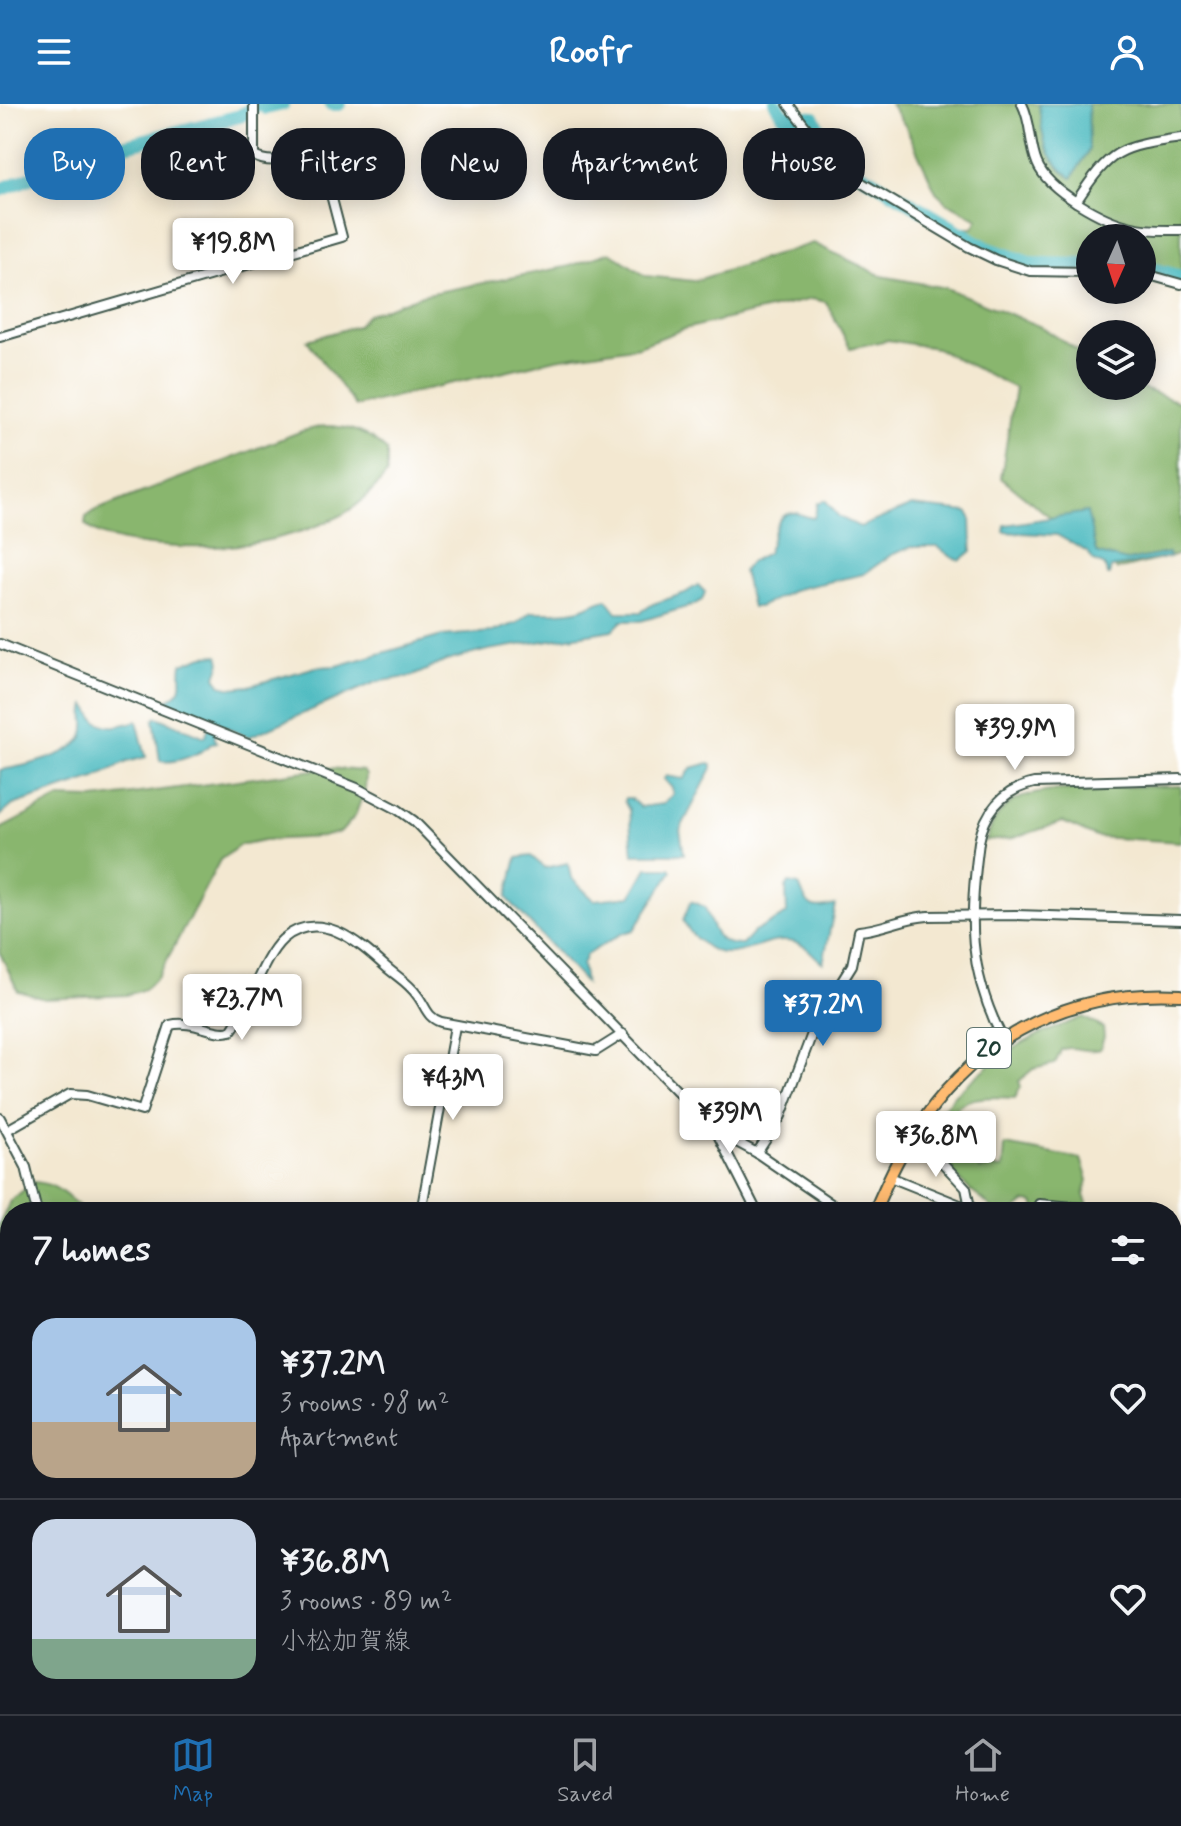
<!DOCTYPE html>
<html lang="en">
<head>
<meta charset="utf-8">
<style>
	:root { --surface:#171b24; --page:#242831; --text:#f1f3f6; --muted:#9ea1a6; --line:#363941; --accent:#1f6fb2 }
	body { margin:0; font-family:Mynerve,"Klee One",sans-serif; background:var(--page); color:var(--text); height:100vh; display:flex; flex-direction:column; font-size:30px; white-space:nowrap }
	* { box-sizing:border-box; margin:0 }
	p { font-size:26px; color:var(--muted) }
	.icon { flex:none; width:44px; height:44px; fill:none; stroke:currentColor; stroke-width:2; stroke-linecap:round; stroke-linejoin:round }
	.map { position:relative; flex:1; overflow:hidden }
	.details { position:absolute; left:0px; top:1098px; width:1182px; height:512px; display:flex; flex-direction:column; background:var(--surface); border-radius:32px 32px 0 0; box-shadow:0 4px 20px #0003 }
	.details>* { flex:none }
	.hud { position:absolute; left:24px; top:24px; width:1134px; height:72px; display:flex; gap:16px }
	.needle { width:52px; rotate:183deg }
	.tools { position:absolute; left:1076px; top:120px; display:grid; gap:16px }
	.tools a { display:grid; place-items:center; width:80px; height:80px; border-radius:50%; background:var(--surface); box-shadow:0 4px 20px #0003; font-size:40px }
	.price { position:absolute; translate:-50% -68px; padding:0 18px; border-radius:8px; background:#fff; color:#222; font-size:26px; line-height:52px; filter:drop-shadow(0 2px 4px #0008) }
	.price::after { content:''; position:absolute; left:50%; top:48px; width:24px; height:18px; margin-left:-12px; background:inherit; clip-path:polygon(0 0,100% 0,50% 100%) }
	.price.selected { background:var(--accent); color:#fff }
	ul { padding:0; list-style:none }
	li { display:flex; align-items:center; gap:24px; height:200px; padding:0 32px }
	li+li { border-top:2px solid var(--line) }
	li span { display:grid; place-items:center; flex:none; width:224px; height:160px; border-radius:24px; color:#555 }
	li>.icon { margin-inline-start:auto }
	span .icon { width:96px; height:96px; fill:#fffc; stroke-width:1 }
	li b { font-size:34px }
	h2 { display:flex; justify-content:space-between; align-items:center; height:96px; padding:0 32px; font-size:34px }
	.tag { padding:0 28px; border-radius:32px; background:var(--surface); box-shadow:0 4px 20px #0003; font-size:28px; line-height:72px }
	.tag.selected { background:var(--accent); color:#fff }
	header { display:flex; justify-content:space-between; align-items:center; height:104px; padding:0 32px; background:var(--accent); color:#fff; font-size:36px; font-weight:800 }
	.dock { display:flex; justify-content:space-around; align-items:center; height:112px; border-top:2px solid var(--line); background:var(--surface); font-size:22px; color:var(--muted) }
	.dock a { display:grid; justify-items:center; gap:4px }
	.dock .selected { color:var(--accent) }
	.map>svg:first-child { display:block }
</style>
</head>
<body>
<header><svg class="icon" aria-label="menu" viewBox="0 0 24 24"><path d="M4 6h16M4 12h16M4 18h16"/></svg>Roofr<svg class="icon" aria-label="person" viewBox="0 0 24 24"><circle cx="12" cy="8" r="4"/><path d="M4 21q1-7 8-7t8 7"/></svg></header>
<div class="map">
<svg width="1181" height="1610" viewBox="0 0 1181 1610">
	<rect width="100%" height="100%" fill="#fff"/>
	<filter id="ink" filterUnits="userSpaceOnUse"><feTurbulence type="fractalNoise" baseFrequency=".0125" numOctaves="2"/><feDisplacementMap in="SourceGraphic" scale="16" xChannelSelector="R" yChannelSelector="G"/><feConvolveMatrix kernelMatrix="1 2 1 2 8 2 1 2 1" color-interpolation-filters="sRGB"/></filter>
	<filter id="wash" filterUnits="userSpaceOnUse"><feTurbulence type="fractalNoise" baseFrequency=".006" numOctaves="4" result="noise"/><feDisplacementMap in="SourceGraphic" scale="32" xChannelSelector="R" yChannelSelector="G"/><feGaussianBlur stdDeviation="1.8" result="paint"/><feColorMatrix in="noise" values="0 0 0 0 0 0 0 0 0 0 0 0 0 0 0 0 0 1.4 0 .05"/><feComposite in="paint" operator="in"/></filter>
	<g filter="url(#wash)">
		<rect width="100%" height="100%" fill="#f3e8d1"/>
		<g fill="#89b66e" stroke="#547a51" stroke-width="2">
			<path d="M890 0H1039C1042 31 1045 56 1072 74L1089 46 1088 0H1181V175L1142 165V134H1090V163C1077 163 1065 165 1052 164 1006 163 964 135 925 113L927 105 960 124H973L978 115 948 99 936 88 906 23Z"/>
			<polygon points="813,139 882,172 946,184 1041,223 1090,254 1090,282 1136,282 1181,299 1181,450 1117,466 1001,374 1015,284 936,244 888,236 850,244 826,198 812,195 684,225 639,242 556,255 355,302 307,236 357,222 367,211 422,191 570,162 610,148 646,172 694,177"/>
			<path d="M324 322C351 322 367 329 387 347V370C374 386 360 401 342 411 314 425 278 435 247 440 209 445 112 447 85 420L86 413 94 407 302 327Z"/>
			<polygon points="329,664 363,667 366,671 365,685 355,712 341,728 322,733 264,736 240,741 220,756 158,873 145,885 127,891 45,895 18,887 0,849 0,725 60,694 94,695"/>
			<path d="M1181 682V738L1096 733 1063 718 1010 735 986 737C991 721 999 705 1014 697 1043 680 1143 683 1181 682Z"/>
			<path d="M1083 913 1103 924 1104 933 1100 945C1086 950 1073 940 1061 946L1055 960 1033 965 1019 977 1021 983 1015 994C1001 993 952 989 954 1015 954 1020 960 1027 962 1032 967 1045 971 1055 980 1066L989 1063 1003 1065 1005 1041 1081 1055 1088 1076 1084 1091 1090 1108H1038L1033 1099 1026 1098 1013 1108H994C987 1097 979 1094 970 1086 954 1070 934 1049 924 1029L955 990 1003 950 1036 932Z"/>
			<path d="M34 1078C61 1080 67 1095 87 1108H10V1332L1 1341 0 1120 10 1097Z"/>
			<polygon points="197,1600 340,1600 335,1610 187,1610"/>
			<polygon points="768,1600 992,1600 1000,1610 768,1610"/>
		</g>
		<g fill="#4ab9bf" stroke="#347b7a" stroke-width="2">
			<path d="M1039 0H1088L1089 46 1072 74C1044 52 1042 35 1039 0Z"/>
			<path d="M825 396 839 413 860 423 912 402 967 408 971 413 972 447 961 456 953 454 938 443H911L891 451 864 470 796 485 759 503H752L743 467 750 458 767 449C774 437 774 407 795 409 802 410 807 414 814 414L818 399Z"/>
			<polygon points="1087,408 1096,448 1099,450 1127,457 1168,449 1170,453 1111,464 1109,471 1107,471 1105,462 1094,457 1087,448 1057,431 1004,428 1005,421"/>
			<path d="M698 481 705 488 702 496 693 501 641 517H622L613 526 488 546 446 557 413 572 376 578 249 633 222 621 214 633 217 638 212 639C202 650 174 660 160 657L154 616 157 613 205 633 211 617 164 598C190 584 178 581 182 560L203 552 219 551 221 558 216 572 220 581 232 584 249 582 316 563 337 562 442 532 492 528 517 519 531 508C547 508 560 509 576 506 587 504 596 497 607 495L617 508H641L653 500 685 489Z"/>
			<path d="M86 601C90 605 92 614 97 617 112 627 123 620 137 617L146 653 127 658 95 674 13 701 0 712V666C21 663 72 652 83 633 88 622 82 611 86 601Z"/>
			<polygon points="709,659 712,660 712,664 680,726 684,750 633,750 629,706 624,697 625,694 630,694 640,703 663,700 673,690 672,684 664,675 666,672 684,675 691,664"/>
			<polygon points="531,752 545,764 568,759 571,774 594,796 631,792 647,764 670,764 672,767 634,826 621,830 586,851 582,861 585,879 507,794 517,754"/>
			<path d="M789 779 799 781C808 805 812 807 835 801L823 859C813 852 808 841 793 838 761 831 732 865 703 840 694 833 687 826 683 816L691 797 705 803C713 825 715 842 742 841L754 828 787 810 786 784Z"/>
		</g>
		<g fill="none" stroke-linecap="round" stroke-linejoin="round">
			<g stroke="#4ab9bf" stroke-width="14">
				<polyline points="261,0 266,4 283,0"/>
				<polyline points="331,0 339,0"/>
				<polyline points="776,0 784,12 814,14 821,28 855,66 987,144 1032,160 1090,161"/>
				<polyline points="0,86 87,51 240,12 259,0"/>
				<polyline points="1142,162 1181,173"/>
			</g>
		</g>
	</g>
	<g filter="url(#ink)">
		<g fill="none" stroke-linecap="round" stroke-linejoin="round">
			<g stroke="#3f574c" stroke-width="12">
				<g id="minor">
					<polyline points="788,0 816,36 852,73 969,143 996,156 1030,167 1090,168"/>
					<path d="M1022 0C1032 19 1029 40 1037 59 1048 87 1104 117 1132 123 1148 127 1165 126 1181 126"/>
					<path d="M1076 98C1111 45 1118 43 1181 34"/>
					<polyline points="1142,169 1181,180"/>
					<path d="M0 233 342 133 325 68 317 53C295 48 276 64 254 52V0"/>
					<polyline points="0,540 357,684 397,705 414,717 716,1027 757,1108"/>
					<path d="M1003 935C967 866 969 813 979 738 985 707 1003 686 1034 679L1181 675"/>
					<polyline points="0,1014 26,1063 37,1108"/>
					<path d="M7 1026 70 990 87 991 142 1007 170 921C194 915 214 932 231 927 249 903 262 854 283 835 319 804 357 837 385 862 396 872 409 879 417 891 426 902 426 913 441 918L596 947 623 930"/>
					<polyline points="716,1027 757,1049 843,1108"/>
					<polyline points="913,1031 924,1039 966,1084 971,1108"/>
					<path d="M757 1049 781 1012 816 919 852 861 859 827C884 825 904 813 928 812L1016 811 1181 816"/>
					<polyline points="890,1073 970,1105"/>
					<polyline points="421,1108 455,922"/>
					<polyline points="1036,1108 1039,1100 1132,1108"/>
					<polyline points="1172,1131 1181,1141"/>
					<polyline points="1172,1194 1181,1179"/>
					<polyline points="1172,1235 1181,1238"/>
					<polyline points="1172,1271 1181,1271"/>
					<polyline points="0,1311 10,1428"/>
					<polyline points="1172,1342 1181,1341"/>
					<polyline points="1172,1446 1181,1443"/>
					<polyline points="1172,1552 1181,1557"/>
					<polyline points="1172,1570 1181,1570"/>
					<polyline points="0,1586 10,1585"/>
					<polyline points="117,1600 118,1610"/>
					<polyline points="1158,1600 1161,1610"/>
					<polyline points="180,1610 191,1600"/>
				</g>
			</g>
			<g stroke="#3f574c" stroke-width="14">
				<g id="major">
					<path d="M874 1108C888 1076 902 1044 923 1016 985 928 1074 885 1181 891"/>
					<polyline points="25,1600 26,1610"/>
				</g>
			</g>
			<use href="#minor" stroke="#fff" stroke-width="8"/>
			<use href="#major" stroke="#ffbb71" stroke-width="10"/>
		</g>
	</g>
	<g text-anchor="middle" stroke-width="6" stroke-linejoin="round" paint-order="stroke">
		<rect fill="#fff" stroke="#627771" stroke-width="2" x="967" y="924" width="44" height="40" rx="6"/>
		<g font-size="24" font-weight="bold" fill="#1f3d34">
			<text x="989" y="952">20</text>
		</g>
	</g>
</svg>
<div class="tools">
<a><svg class="needle" viewBox="-14 -14 28 28"><path d="M0-13l5 13h-10z" fill="#e53935"/><path d="M0 13l5-13h-10z" fill="#9ea1a6"/></svg></a>
<a><svg class="icon" aria-label="layers" viewBox="0 0 24 24"><path d="M12 4l9 5-9 5-9-5zM3 14l9 5 9-5"/></svg></a>
</div>
<b class="price" style="left:233px;top:182px">¥19.8M</b>
<b class="price" style="left:1015px;top:668px">¥39.9M</b>
<b class="price" style="left:242px;top:938px">¥23.7M</b>
<b class="price selected" style="left:823px;top:944px">¥37.2M</b>
<b class="price" style="left:453px;top:1018px">¥43M</b>
<b class="price" style="left:730px;top:1052px">¥39M</b>
<b class="price" style="left:936px;top:1075px">¥36.8M</b>
<div class="hud">
<a class="tag selected">Buy</a>
<a class="tag">Rent</a>
<a class="tag">Filters</a>
<a class="tag">New</a>
<a class="tag">Apartment</a>
<a class="tag">House</a>
</div>
<section class="details">
<h2>7 homes<svg class="icon" aria-label="filters" viewBox="0 0 24 24"><path d="M4 7h16M4 17h16"/><circle cx="9" cy="7" r="2"/><circle cx="15" cy="17" r="2"/></svg></h2>
<ul>
<li><span style="background:linear-gradient(#a9c7e8 65%,#b9a48a 0)"><svg class="icon" aria-label="home" viewBox="0 0 24 24"><path d="M3 11l9-7 9 7M6 9v11h12V9"/></svg></span><div><b>¥37.2M</b><p>3 rooms · 98 m²</p><p>Apartment</p></div><svg class="icon" aria-label="heart" viewBox="0 0 24 24"><path d="M12 20l-8-8c-3-5 5-10 8-4 3-6 11-1 8 4z"/></svg></li>
<li><span style="background:linear-gradient(#c9d6e8 75%,#7fa58c 0)"><svg class="icon" aria-label="home" viewBox="0 0 24 24"><path d="M3 11l9-7 9 7M6 9v11h12V9"/></svg></span><div><b>¥36.8M</b><p>3 rooms · 89 m²</p><p>小松加賀線</p></div><svg class="icon" aria-label="heart" viewBox="0 0 24 24"><path d="M12 20l-8-8c-3-5 5-10 8-4 3-6 11-1 8 4z"/></svg></li>
</ul>
</section>
</div>
<nav class="dock">
<a class="selected"><svg class="icon" aria-label="map" viewBox="0 0 24 24"><path d="M3 6l6-2 6 2 6-2v14l-6 2-6-2-6 2zM9 4v14M15 6v14"/></svg>Map</a>
<a><svg class="icon" aria-label="saved" viewBox="0 0 24 24"><path d="M7 4h10v16l-5-4-5 4z"/></svg>Saved</a>
<a><svg class="icon" aria-label="home" viewBox="0 0 24 24"><path d="M3 11l9-7 9 7M6 9v11h12V9"/></svg>Home</a>
</nav>
</body>
</html>
